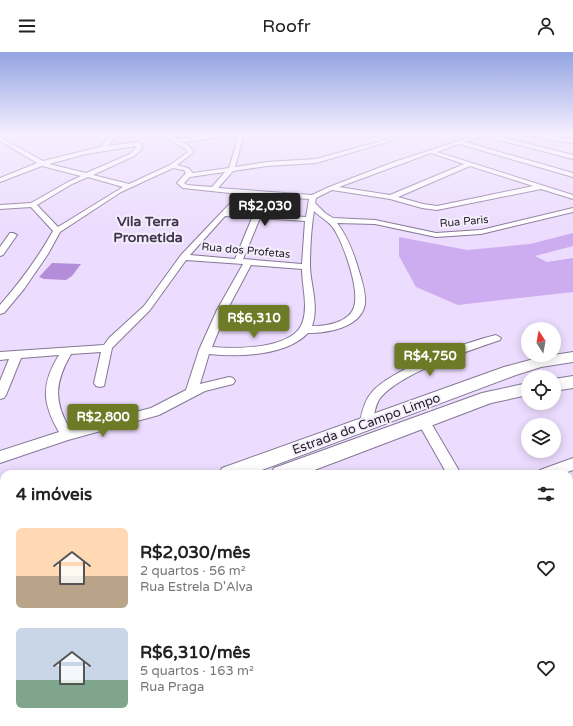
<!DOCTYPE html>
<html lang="pt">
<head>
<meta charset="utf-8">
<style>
	:root { --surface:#fff; --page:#f2f2f2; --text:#222; --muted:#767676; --accent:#6d7a26 }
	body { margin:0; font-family:"Varela Round",sans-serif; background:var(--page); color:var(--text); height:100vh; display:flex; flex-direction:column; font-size:15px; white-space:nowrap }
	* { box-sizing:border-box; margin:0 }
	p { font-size:13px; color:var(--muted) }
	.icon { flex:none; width:22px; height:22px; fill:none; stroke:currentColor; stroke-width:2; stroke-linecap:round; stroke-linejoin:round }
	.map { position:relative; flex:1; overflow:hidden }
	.sheet { position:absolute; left:0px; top:418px; width:573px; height:256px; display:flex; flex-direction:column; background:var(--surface); border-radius:12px 12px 0 0; box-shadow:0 2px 10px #0003 }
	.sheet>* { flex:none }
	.needle { width:26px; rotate:349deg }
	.tools { position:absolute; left:521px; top:270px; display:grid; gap:8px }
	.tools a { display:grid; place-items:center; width:40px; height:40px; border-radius:50%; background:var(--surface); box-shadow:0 2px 10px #0003; font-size:20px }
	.price { position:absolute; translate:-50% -34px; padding:0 9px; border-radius:4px; background:var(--accent); color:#fff; font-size:13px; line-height:26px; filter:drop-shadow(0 1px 2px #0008) }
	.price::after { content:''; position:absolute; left:50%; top:24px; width:12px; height:9px; margin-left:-6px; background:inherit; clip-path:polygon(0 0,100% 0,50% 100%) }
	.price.on { background:#222; color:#fff }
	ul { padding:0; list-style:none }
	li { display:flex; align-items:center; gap:12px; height:100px; padding:0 16px }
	li span { display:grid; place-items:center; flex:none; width:112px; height:80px; border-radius:6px; color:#555 }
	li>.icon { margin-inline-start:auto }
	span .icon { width:48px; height:48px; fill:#fffc; stroke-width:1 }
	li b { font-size:17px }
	h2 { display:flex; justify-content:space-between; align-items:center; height:48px; padding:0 16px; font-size:17px }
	header { display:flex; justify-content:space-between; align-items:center; height:52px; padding:0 16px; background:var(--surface); font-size:18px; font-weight:600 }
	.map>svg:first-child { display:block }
</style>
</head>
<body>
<header><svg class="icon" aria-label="menu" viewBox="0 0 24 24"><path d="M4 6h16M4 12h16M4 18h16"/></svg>Roofr<svg class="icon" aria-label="person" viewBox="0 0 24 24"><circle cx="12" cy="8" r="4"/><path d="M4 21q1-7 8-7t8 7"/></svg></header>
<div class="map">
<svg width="573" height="674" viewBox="0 0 573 674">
	<rect width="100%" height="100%" fill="#ecdcfe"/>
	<polygon fill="#cdacef" points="573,181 573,194 535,204 547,210 573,206 573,240 458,253 416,235 399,204 399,185 467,198 530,192"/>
	<polygon fill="#b48dd9" points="52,211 81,212 72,224 66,228 44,227 39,225"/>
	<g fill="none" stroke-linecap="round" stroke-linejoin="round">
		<g stroke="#867796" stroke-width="2">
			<g id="street">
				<path d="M113 82H119L107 94 139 90 142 92 141 98 134 104 93 123 129 132 170 113 188 100C181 92 169 91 165 82H169L176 87 228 82H244L235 115 267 110 316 107 407 82H414L316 111 267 114 233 119 218 136 312 143 329 135 394 110 480 82H489L573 103V107L484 84 465 90 573 121V125L459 92 437 100 573 143V147L541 137 437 158 422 156 390 147 332 138 316 146 315 151 325 161 333 166 375 168 436 181 481 178 573 156V160L481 182 436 185 375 172 337 171C348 185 354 202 359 219 362 229 366 241 365 252 361 276 327 281 308 281 286 304 239 305 209 302L200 332 229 325 233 326 235 329 233 332 205 339 159 363 68 388 0 411V399L59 380C42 351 41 332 59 303L21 306 6 343 4 346 0 347V329L9 307 0 308V300L104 293 109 286 144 254 181 203 239 142 183 136 177 131 186 121 184 118 173 116 121 140 60 180 48 202 24 237 4 261 0 262V253C20 230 38 206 53 179L31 155 0 157V153L31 151 68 130 81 124 42 114 0 130V126L37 111 0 89V85L43 109 100 95ZM239 83 229 116 193 121 188 116 177 113 194 100 188 93 181 90ZM136 94 135 97 130 102 86 121 49 112 86 102ZM431 101 464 112 390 143 339 135ZM470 114 533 134 437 154 423 152 398 145ZM225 120 212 135 187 133 184 131 190 125ZM88 125 123 135 58 175 37 153 72 132ZM246 143 309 147 306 165 229 160ZM314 159C321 166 329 169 334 177 344 193 360 238 354 255 350 270 325 275 312 274 319 255 311 235 310 215 310 197 311 177 314 159ZM225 164 252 166 235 207 190 203ZM260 166 305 169 302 212 243 207ZM186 208 243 212 217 258 199 298 186 338 151 356 70 377C53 349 55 330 71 302L101 300 94 331 96 334 100 335 104 334 112 296 150 258ZM251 213 302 217C302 234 308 252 303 269 295 298 235 297 212 295L227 258Z"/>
				<polygon points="518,82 530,82 573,87 573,91"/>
				<polygon points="10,181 13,181 17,183 3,203 0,204 0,195"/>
				<path d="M496 283 501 286 500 288C468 299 403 320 381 345 374 353 375 365 371 373L366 375 361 373 360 370C362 359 365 347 373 339 393 317 466 290 496 283Z"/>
				<polygon points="423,364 428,366 461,422 447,422 417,369 418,366"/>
				<polygon points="573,406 573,418 562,422 538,422 540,418"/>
				<polygon points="573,560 573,578 569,580 569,562"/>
				<polygon points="569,605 573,607 573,632 569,630"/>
				<polygon points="26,670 51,670 50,674 25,674"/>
				<polygon points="386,670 411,670 410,674 385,674"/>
			</g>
		</g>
		<g stroke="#867796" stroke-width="2">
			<g id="secondary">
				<polygon points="573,300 573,310 541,315 516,323 251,422 219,422 222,416 504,315 541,305"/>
				<polygon points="573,324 573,336 554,339 554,327"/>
				<polygon points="528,331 528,343 491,351 304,422 271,422 274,416 482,341"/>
				<polygon points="4,513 4,537 0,539 0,515"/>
			</g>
		</g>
		<use href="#street" fill="#fff" fill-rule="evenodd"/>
		<use href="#secondary" fill="#fff" fill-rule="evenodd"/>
	</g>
	<linearGradient id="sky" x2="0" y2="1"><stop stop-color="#93a4e2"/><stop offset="0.47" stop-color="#f6efff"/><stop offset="1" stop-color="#f6efff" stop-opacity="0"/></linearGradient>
	<rect width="573" height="176" fill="url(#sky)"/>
	<g text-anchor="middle" stroke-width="4" stroke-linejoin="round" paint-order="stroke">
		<g font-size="11" fill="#241e2a" stroke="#f4eefb">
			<text transform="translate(464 169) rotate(-5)" y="4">Rua Paris</text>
			<text transform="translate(246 198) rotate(5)" y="4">Rua dos Profetas</text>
		</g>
		<g font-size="13" fill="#241e2a" stroke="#f4eefb">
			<text transform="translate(366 371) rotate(-20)" y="5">Estrada do Campo Limpo</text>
		</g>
		<g font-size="14" font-weight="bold" fill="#423550" stroke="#f4eefb">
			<text x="148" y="174">Vila Terra<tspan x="148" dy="16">Prometida</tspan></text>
		</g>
	</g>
</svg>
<div class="tools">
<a><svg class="needle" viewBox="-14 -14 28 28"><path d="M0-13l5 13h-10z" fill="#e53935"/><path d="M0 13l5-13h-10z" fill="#767676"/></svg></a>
<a><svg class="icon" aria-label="locate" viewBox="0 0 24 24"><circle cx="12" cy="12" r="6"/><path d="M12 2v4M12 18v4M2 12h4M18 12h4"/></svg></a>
<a><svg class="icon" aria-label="layers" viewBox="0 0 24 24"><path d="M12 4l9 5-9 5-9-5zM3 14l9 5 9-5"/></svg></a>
</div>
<b class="price on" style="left:265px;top:175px">R$2,030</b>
<b class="price" style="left:254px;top:287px">R$6,310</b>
<b class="price" style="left:430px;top:325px">R$4,750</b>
<b class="price" style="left:103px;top:386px">R$2,800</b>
<section class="sheet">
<h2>4 imóveis<svg class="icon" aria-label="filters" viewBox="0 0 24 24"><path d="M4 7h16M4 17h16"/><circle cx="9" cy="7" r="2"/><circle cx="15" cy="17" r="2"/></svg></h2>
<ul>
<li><span style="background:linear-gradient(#ffd9b3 60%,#b9a48a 0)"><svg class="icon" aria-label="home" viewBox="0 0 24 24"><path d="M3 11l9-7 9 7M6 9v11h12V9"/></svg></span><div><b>R$2,030/mês</b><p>2 quartos · 56 m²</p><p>Rua Estrela D'Alva</p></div><svg class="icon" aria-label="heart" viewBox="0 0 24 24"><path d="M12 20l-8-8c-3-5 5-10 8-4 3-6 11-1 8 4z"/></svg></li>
<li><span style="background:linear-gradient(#c9d6e8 65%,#7fa58c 0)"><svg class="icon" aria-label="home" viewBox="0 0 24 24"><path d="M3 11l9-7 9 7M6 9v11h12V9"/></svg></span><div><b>R$6,310/mês</b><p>5 quartos · 163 m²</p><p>Rua Praga</p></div><svg class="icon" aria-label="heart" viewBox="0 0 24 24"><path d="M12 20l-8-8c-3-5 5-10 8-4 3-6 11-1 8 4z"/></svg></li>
</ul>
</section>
</div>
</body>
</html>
